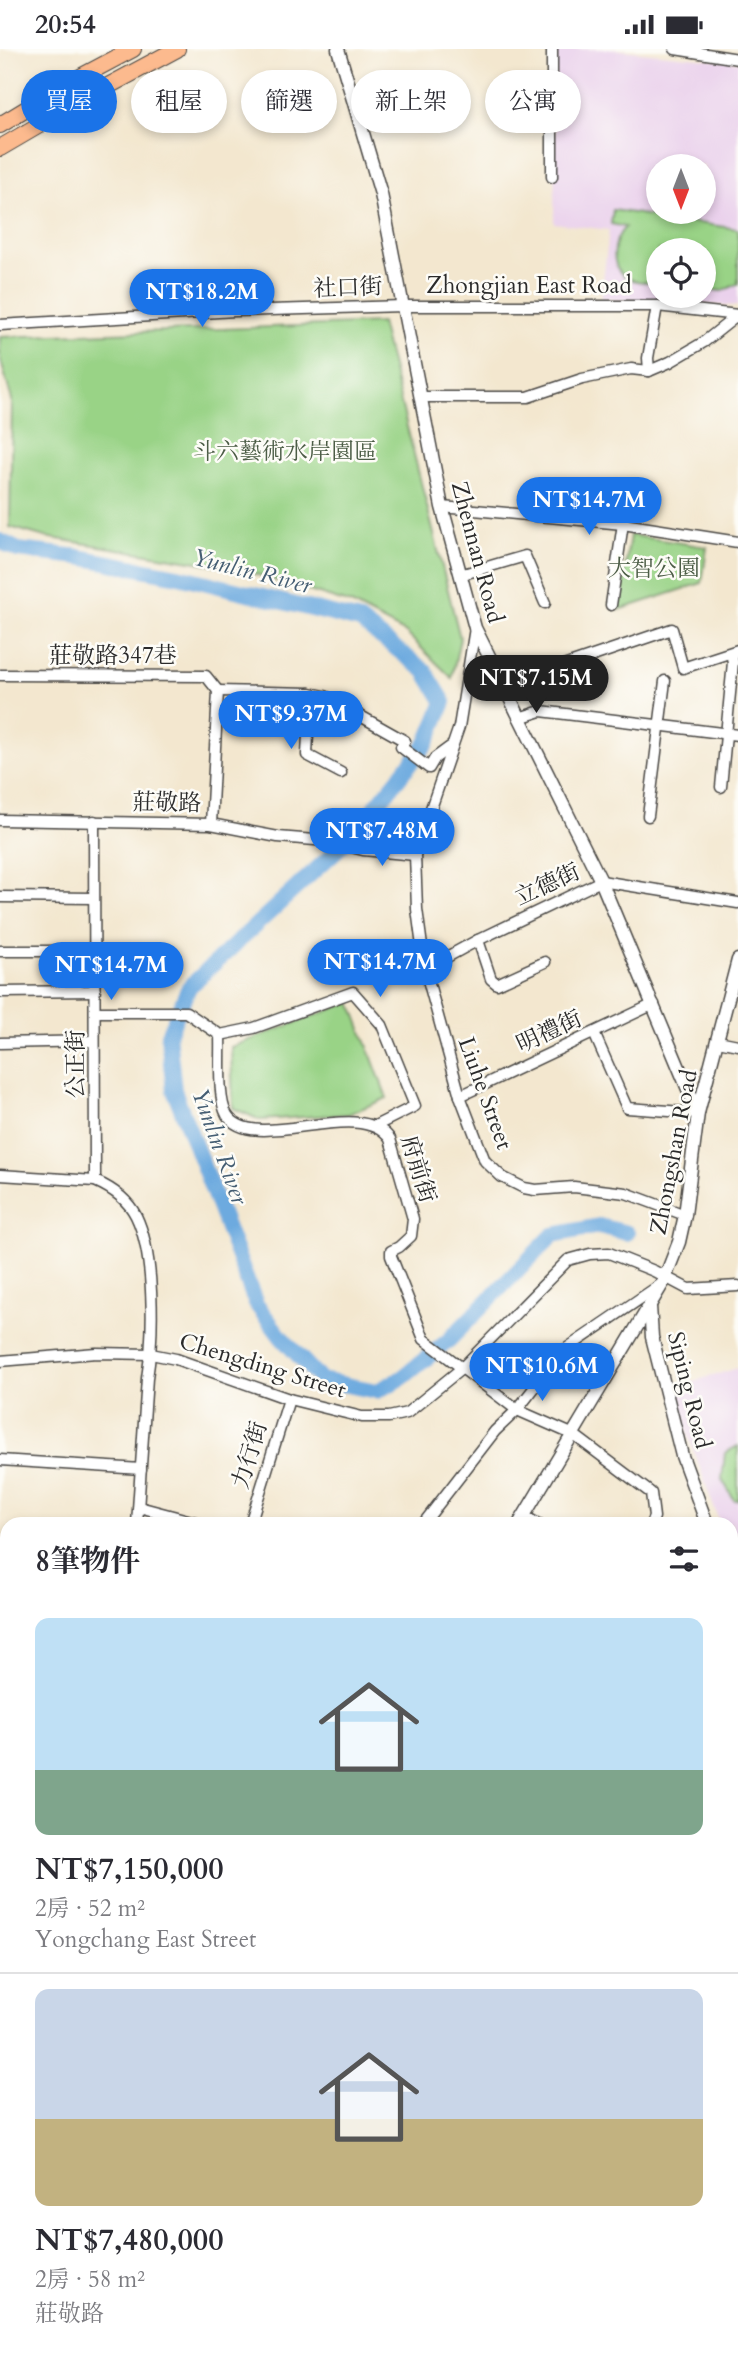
<!DOCTYPE html>
<html lang="zh-TW">
<head>
<meta charset="utf-8">
<style>
	:root { --surface:#fff; --page:#f2f2f3; --text:#2b2b33; --muted:#7c7c81; --line:#e1e1e2; --accent:#1a73e8 }
	body { margin:0; font-family:Cardo,"Noto Serif TC",serif; background:var(--page); color:var(--text); height:100vh; display:flex; flex-direction:column; font-size:26px; white-space:nowrap }
	* { box-sizing:border-box; margin:0 }
	p { font-size:23px; color:var(--muted) }
	.icon { flex:none; width:38px; height:38px; fill:none; stroke:currentColor; stroke-width:2; stroke-linecap:round; stroke-linejoin:round }
	.map { position:relative; flex:1; overflow:hidden }
	.side { position:absolute; left:0px; top:1468px; width:738px; height:842px; display:flex; flex-direction:column; background:var(--surface); border-radius:21px 21px 0 0; box-shadow:0 4px 10px #0003 }
	.side>* { flex:none }
	.top-card { position:absolute; left:21px; top:21px; width:696px; height:63px; display:flex; gap:14px }
	.needle { width:46px; rotate:180deg }
	.tools { position:absolute; left:646px; top:105px; display:grid; gap:14px }
	.tools a { display:grid; place-items:center; width:70px; height:70px; border-radius:50%; background:var(--surface); box-shadow:0 4px 10px #0003; font-size:35px }
	.price { position:absolute; translate:-50% -60px; padding:0 16px; border-radius:24px; background:var(--accent); color:#fff; font-size:23px; line-height:46px; filter:drop-shadow(0 2px 4px #0008) }
	.price::after { content:''; position:absolute; left:50%; top:42px; width:21px; height:16px; margin-left:-10px; background:inherit; clip-path:polygon(0 0,100% 0,50% 100%) }
	.price.selected { background:#222; color:#fff }
	ul { padding:0; list-style:none }
	li { display:grid; align-content:center; gap:14px; height:371px; padding:0 35px }
	li+li { border-top:2px solid var(--line) }
	li span { display:grid; place-items:center; height:217px; border-radius:14px; color:#555 }
	li>.icon { margin-inline-start:auto }
	span .icon { width:126px; height:126px; fill:#fffc; stroke-width:1 }
	li b { font-size:30px }
	h2 { display:flex; justify-content:space-between; align-items:center; height:84px; padding:0 35px; font-size:30px }
	.tag { padding:0 24px; border-radius:32px; background:var(--surface); box-shadow:0 4px 10px #0003; font-size:24px; line-height:63px }
	.tag.selected { background:var(--accent); color:#fff }
	.status { display:flex; justify-content:space-between; align-items:center; height:49px; padding:0 35px; background:var(--surface); direction:ltr }
	.status svg { height:19px; fill:currentColor }
	.map>svg:first-child { display:block }
</style>
</head>
<body>
<div class="status"><b>20:54</b><svg viewBox="0 0 49 12"><path d="M0 12V9h3v3zM5 12V6h3v6zM10 12V3h3v9zM15 12V0h3v12zM26 1h20v11H26zM47 4h2v5h-2z"/></svg></div>
<div class="map">
<svg width="738" height="2309" viewBox="0 0 738 2309">
	<rect width="100%" height="100%" fill="#fdfcf7"/>
	<filter id="ink" filterUnits="userSpaceOnUse"><feTurbulence type="fractalNoise" baseFrequency=".0143" numOctaves="2"/><feDisplacementMap in="SourceGraphic" scale="14" xChannelSelector="R" yChannelSelector="G"/><feConvolveMatrix kernelMatrix="1 2 1 2 8 2 1 2 1" color-interpolation-filters="sRGB"/></filter>
	<filter id="wash" filterUnits="userSpaceOnUse"><feTurbulence type="fractalNoise" baseFrequency=".00686" numOctaves="4" result="noise"/><feDisplacementMap in="SourceGraphic" scale="28" xChannelSelector="R" yChannelSelector="G"/><feGaussianBlur stdDeviation="1.57" result="paint"/><feColorMatrix in="noise" values="0 0 0 0 0 0 0 0 0 0 0 0 0 0 0 0 0 1.4 0 .05"/><feComposite in="paint" operator="in"/></filter>
	<g filter="url(#wash)">
		<rect width="100%" height="100%" fill="#f3e7cf"/>
		<g fill="#ead1ec" fill-rule="evenodd">
			<path d="M556 0H611L738 13V257L601 250 609 181 554 174ZM658 117H704V163H658ZM658 201H704V247H658Z"/>
			<polygon points="738,1319 738,1482 732,1486 732,1475 720,1475 671,1339"/>
		</g>
		<polygon fill="#cabfd6" points="738,1837 738,1902 732,1906 732,1841"/>
		<g fill="#99d386" stroke="#627f58" stroke-width="2">
			<path d="M613 161 738 180V235L722 242 704 240V201H658V234C650 233 638 234 630 230 608 221 612 192 625 178L611 175Z"/>
			<polygon points="381,274 460,589 452,629 406,584 351,555 239,520 45,488 10,478 12,351 0,309 0,288"/>
			<polygon points="630,486 707,498 702,534 619,561"/>
			<polygon points="351,953 387,1049 349,1065 260,1071 233,1059 231,998"/>
			<polygon points="738,1397 738,1451 734,1451 722,1430 725,1404"/>
		</g>
		<g fill="none" stroke-linecap="round" stroke-linejoin="round">
			<polyline stroke="#6daadf" stroke-width="16" points="0,492 18,501 79,508 183,528 360,572 425,622 444,653 427,694 351,788 189,938 168,986 174,1041 256,1255 281,1288 321,1331 377,1342 402,1329 449,1291 553,1186 599,1177 627,1184"/>
		</g>
	</g>
	<g filter="url(#ink)">
		<g fill="none" stroke-linecap="round" stroke-linejoin="round">
			<g stroke="#494744" stroke-width="13">
				<g id="minor">
					<polyline points="675,0 738,10"/>
					<polyline points="552,128 552,0"/>
					<polyline points="0,276 235,262 403,257 657,257 738,266"/>
					<polyline points="649,322 648,309 657,257"/>
					<polyline points="421,348 528,348 582,330 631,320 649,322 670,313 704,293 738,266"/>
					<polyline points="442,458 623,475 738,493"/>
					<polyline points="460,526 525,507 545,554"/>
					<polyline points="611,556 627,447"/>
					<polyline points="475,579 459,678 415,806 417,860 425,920 460,1047 485,1112 502,1128 524,1139 535,1141 574,1138 626,1144 685,1166"/>
					<polyline points="0,626 206,627 218,642"/>
					<polyline points="502,638 672,580 683,619 738,601"/>
					<polyline points="218,642 310,644 325,647 405,692 401,698 429,719 435,709 450,698"/>
					<polyline points="310,644 307,706 341,724"/>
					<polyline points="519,669 541,662 738,686"/>
					<polyline points="721,738 733,613 731,604"/>
					<polyline points="648,767 665,632"/>
					<polyline points="0,771 211,775 278,788 327,792 363,801 415,806"/>
					<polyline points="94,772 95,1132"/>
					<polyline points="211,775 218,642"/>
					<polyline points="0,848 93,849"/>
					<polyline points="478,891 491,930 497,935 545,913"/>
					<polyline points="0,902 94,902"/>
					<polyline points="425,920 478,891 601,832 738,854"/>
					<polyline points="0,943 95,942"/>
					<path d="M96 963H186L220 986C221 1005 217 1050 227 1066 253 1107 360 1046 390 1090L413 1170 411 1187 399 1198 391 1202V1207L424 1290 517 1361 574 1386 651 1444 654 1468 651 1475"/>
					<polyline points="594,984 627,1059 698,1064"/>
					<polyline points="220,986 254,979 353,943 382,976 415,1057 377,1076"/>
					<polyline points="718,992 738,996"/>
					<polyline points="0,994 94,992"/>
					<polyline points="460,1047 654,955"/>
					<path d="M0 1126 95 1132C111 1139 128 1151 136 1167 155 1206 154 1286 147 1329L137 1475"/>
					<polyline points="0,1312 96,1304 151,1305 176,1310 289,1350 362,1368 389,1368 407,1364 461,1320 568,1211 590,1205 609,1204 654,1222 688,1240 738,1237"/>
					<polyline points="0,1411 141,1420"/>
					<polyline points="139,1458 203,1475"/>
					<polyline points="524,1467 538,1475"/>
					<polyline points="250,1475 289,1350"/>
					<polyline points="423,1475 495,1382 517,1361 563,1302 663,1234"/>
					<polyline points="0,1566 7,1566"/>
					<polyline points="732,1631 738,1627"/>
					<polyline points="0,1719 7,1719"/>
					<polyline points="732,1755 737,1764"/>
					<polyline points="0,1828 7,1829"/>
					<polyline points="0,1927 7,1927"/>
					<polyline points="732,1949 738,1943"/>
					<polyline points="732,2074 738,2070"/>
					<polyline points="732,2114 738,2124"/>
					<polyline points="0,2133 5,2248"/>
					<polyline points="732,2217 738,2212"/>
					<polyline points="314,2303 318,2309"/>
					<polyline points="518,2303 523,2309"/>
					<polyline points="693,2303 697,2309"/>
					<polyline points="391,2309 400,2303"/>
					<polyline points="596,2309 605,2303"/>
				</g>
			</g>
			<g stroke="#494744" stroke-width="15">
				<g id="tertiary">
					<polyline points="338,0 381,145 442,458 475,579 601,832 698,1064"/>
					<polyline points="650,1257 652,1288 682,1407 707,1475"/>
					<polyline points="519,1475 663,1234 679,1193 685,1166 698,1064 738,911"/>
					<polyline points="186,2303 187,2309"/>
				</g>
			</g>
			<g stroke="#494744" stroke-width="18">
				<g id="primary">
					<polyline points="0,76 71,33 133,0"/>
					<polyline points="0,99 82,51 177,0"/>
					<polyline points="732,1502 738,1498"/>
					<polyline points="732,1527 738,1535"/>
				</g>
			</g>
			<use href="#minor" stroke="#fff" stroke-width="10"/>
			<use href="#tertiary" stroke="#fff" stroke-width="12"/>
			<use href="#primary" stroke="#fcba8e" stroke-width="16"/>
			<g stroke="#2b2b2b" stroke-width="5">
				<g id="rail">
					<polyline points="732,1867 738,1863"/>
					<polyline points="55,2309 67,2303"/>
					<polyline points="77,2309 89,2303"/>
				</g>
			</g>
			<use href="#rail" stroke="#fdfcf7" stroke-width="2.5" stroke-dasharray="8" stroke-linecap="butt"/>
		</g>
	</g>
	<g text-anchor="middle" stroke-width="5" stroke-linejoin="round" paint-order="stroke">
		<g font-size="23" fill="#2b2b2b" stroke="#fdfcf7">
			<text x="529" y="244">Zhongjian East Road</text>
			<text transform="translate(348 238) rotate(-2)" y="8">社口街</text>
			<text transform="translate(478 503) rotate(75)" y="8">Zhennan Road</text>
			<text x="113" y="614">莊敬路347巷</text>
			<text transform="translate(167 753) rotate(1)" y="8">莊敬路</text>
			<text transform="translate(547 835) rotate(-25)" y="8">立德街</text>
			<text transform="translate(549 982) rotate(-25)" y="8">明禮街</text>
			<text transform="translate(75 1015) rotate(-90)" y="8">公正街</text>
			<text transform="translate(486 1044) rotate(70)" y="8">Liuhe Street</text>
			<text transform="translate(673 1103) rotate(-79)" y="8">Zhongshan Road</text>
			<text transform="translate(419 1120) rotate(73)" y="8">府前街</text>
			<text transform="translate(263 1316) rotate(17)" y="8">Chengding Street</text>
			<text transform="translate(690 1341) rotate(76)" y="8">Siping Road</text>
			<text transform="translate(249 1406) rotate(-73)" y="8">力行街</text>
		</g>
		<g font-size="23" fill="#4c5d46" stroke="#fdfcf7">
			<text x="285" y="410">斗六藝術水岸園區</text>
			<text x="654" y="527">大智公園</text>
		</g>
		<g font-size="24" font-style="italic" fill="#455e73" stroke="#fdfcf7">
			<text transform="translate(252 522) rotate(14)" y="8">Yunlin River</text>
			<text transform="translate(220 1097) rotate(70)" y="8">Yunlin River</text>
		</g>
	</g>
</svg>
<div class="tools">
<a><svg class="needle" viewBox="-14 -14 28 28"><path d="M0-13l5 13h-10z" fill="#e53935"/><path d="M0 13l5-13h-10z" fill="#7c7c81"/></svg></a>
<a><svg class="icon" aria-label="locate" viewBox="0 0 24 24"><circle cx="12" cy="12" r="6"/><path d="M12 2v4M12 18v4M2 12h4M18 12h4"/></svg></a>
</div>
<b class="price" style="left:202px;top:280px">NT$18.2M</b>
<b class="price" style="left:589px;top:488px">NT$14.7M</b>
<b class="price selected" style="left:536px;top:666px">NT$7.15M</b>
<b class="price" style="left:291px;top:702px">NT$9.37M</b>
<b class="price" style="left:382px;top:819px">NT$7.48M</b>
<b class="price" style="left:380px;top:950px">NT$14.7M</b>
<b class="price" style="left:111px;top:953px">NT$14.7M</b>
<b class="price" style="left:542px;top:1354px">NT$10.6M</b>
<div class="top-card">
<a class="tag selected">買屋</a>
<a class="tag">租屋</a>
<a class="tag">篩選</a>
<a class="tag">新上架</a>
<a class="tag">公寓</a>
</div>
<section class="side">
<h2>8筆物件<svg class="icon" aria-label="filters" viewBox="0 0 24 24"><path d="M4 7h16M4 17h16"/><circle cx="9" cy="7" r="2"/><circle cx="15" cy="17" r="2"/></svg></h2>
<ul>
<li><span style="background:linear-gradient(#bfe0f5 70%,#7fa58c 0)"><svg class="icon" aria-label="home" viewBox="0 0 24 24"><path d="M3 11l9-7 9 7M6 9v11h12V9"/></svg></span><div><b>NT$7,150,000</b><p>2房 · 52 m²</p><p>Yongchang East Street</p></div></li>
<li><span style="background:linear-gradient(#c9d6e8 60%,#c2b280 0)"><svg class="icon" aria-label="home" viewBox="0 0 24 24"><path d="M3 11l9-7 9 7M6 9v11h12V9"/></svg></span><div><b>NT$7,480,000</b><p>2房 · 58 m²</p><p>莊敬路</p></div></li>
</ul>
</section>
</div>
</body>
</html>
